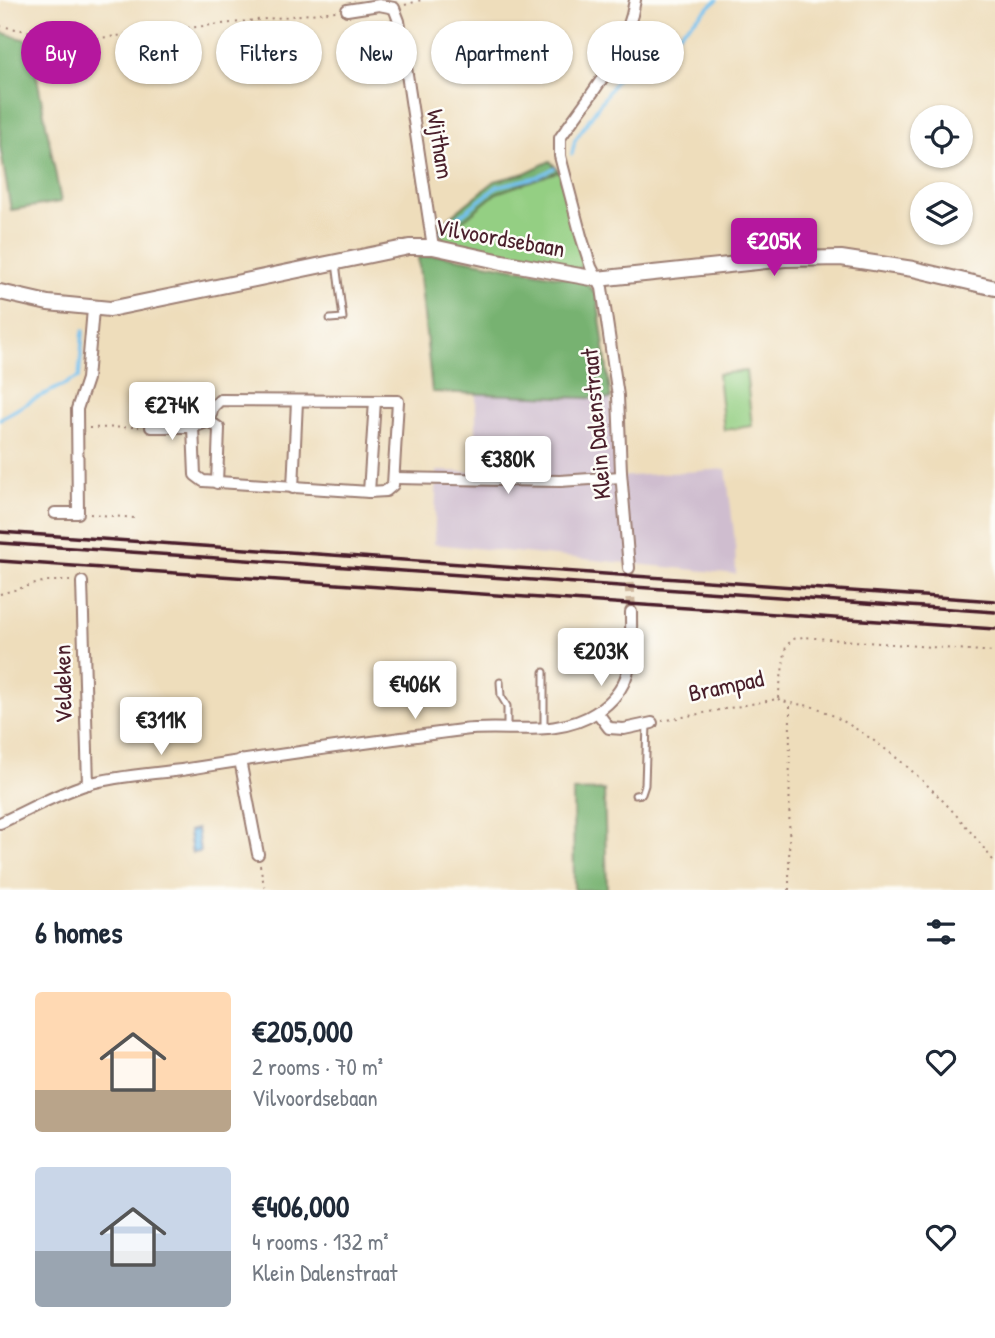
<!DOCTYPE html>
<html lang="en">
<head>
<meta charset="utf-8">
<style>
	:root { --surface:#fff; --page:#f6f6f7; --text:#1f2937; --muted:#747a83; --accent:#b5179e }
	body { margin:0; font-family:"Patrick Hand",sans-serif; background:var(--page); color:var(--text); height:100vh; display:flex; flex-direction:column; font-size:26px; white-space:nowrap }
	* { box-sizing:border-box; margin:0 }
	p { font-size:23px; color:var(--muted) }
	.icon { flex:none; width:38px; height:38px; fill:none; stroke:currentColor; stroke-width:2; stroke-linecap:round; stroke-linejoin:round }
	.map { position:relative; height:890px; overflow:hidden }
	.details { display:flex; flex-direction:column; background:var(--surface); flex:1 }
	.details>* { flex:none }
	.top-card { position:absolute; left:21px; top:21px; width:954px; height:63px; display:flex; gap:14px }
	.fabs { position:absolute; left:910px; top:105px; display:grid; gap:14px }
	.fabs a { display:grid; place-items:center; width:63px; height:63px; border-radius:50%; background:var(--surface); box-shadow:0 2px 5px #0004; font-size:35px }
	.price { position:absolute; translate:-50% -60px; padding:0 16px; border-radius:7px; background:#fff; color:#222; font-size:23px; line-height:46px; filter:drop-shadow(0 2px 4px #0008) }
	.price::after { content:''; position:absolute; left:50%; top:42px; width:21px; height:16px; margin-left:-10px; background:inherit; clip-path:polygon(0 0,100% 0,50% 100%) }
	.price.active { background:var(--accent); color:#fff }
	ul { padding:0; list-style:none }
	li { display:flex; align-items:center; gap:21px; height:175px; padding:0 35px }
	li span { display:grid; place-items:center; flex:none; width:196px; height:140px; border-radius:7px; color:#555 }
	li>.icon { margin-inline-start:auto }
	span .icon { width:84px; height:84px; fill:#fffc; stroke-width:1 }
	li b { font-size:30px }
	h2 { display:flex; justify-content:space-between; align-items:center; height:84px; padding:0 35px; font-size:30px }
	.chip { padding:0 24px; border-radius:32px; background:var(--surface); box-shadow:0 2px 5px #0004; font-size:24px; line-height:63px }
	.chip.active { background:var(--accent); color:#fff }
	.map>svg:first-child { display:block }
</style>
</head>
<body>
<div class="map">
<svg width="995" height="890" viewBox="0 0 995 890">
	<rect width="100%" height="100%" fill="#fdfcf7"/>
	<filter id="ink" filterUnits="userSpaceOnUse"><feTurbulence type="fractalNoise" baseFrequency=".0143" numOctaves="2"/><feDisplacementMap in="SourceGraphic" scale="14" xChannelSelector="R" yChannelSelector="G"/><feConvolveMatrix kernelMatrix="1 2 1 2 8 2 1 2 1" color-interpolation-filters="sRGB"/></filter>
	<filter id="wash" filterUnits="userSpaceOnUse"><feTurbulence type="fractalNoise" baseFrequency=".00686" numOctaves="4" result="noise"/><feDisplacementMap in="SourceGraphic" scale="28" xChannelSelector="R" yChannelSelector="G"/><feGaussianBlur stdDeviation="1.57" result="paint"/><feColorMatrix in="noise" values="0 0 0 0 0 0 0 0 0 0 0 0 0 0 0 0 0 1.4 0 .05"/><feComposite in="paint" operator="in"/></filter>
	<g filter="url(#wash)">
		<rect width="100%" height="100%" fill="#edb"/>
		<polygon fill="#cfbdcf" points="476,394 611,399 617,477 726,469 735,541 736,574 434,544 437,471 476,472"/>
		<g fill="#94cf83" stroke="#6f7757" stroke-width="2">
			<polygon points="559,171 584,263 577,270 507,258 443,241 441,234 467,217 496,193"/>
			<polygon points="746,371 752,426 724,430 718,374"/>
		</g>
		<g fill="#77b271" stroke="#60684e" stroke-width="2">
			<polygon points="0,32 30,41 61,202 11,210 0,146"/>
			<polygon points="550,161 559,171 496,193 467,217 441,234 435,229 495,181 525,173"/>
			<polygon points="440,255 584,281 597,295 611,399 432,392 418,257"/>
			<polygon points="604,790 607,890 574,890 573,791"/>
		</g>
		<polygon fill="#75c1ef" stroke="#60708d" stroke-width="2" points="197,829 200,852 192,853 189,831"/>
		<g fill="none" stroke-linecap="round" stroke-linejoin="round">
			<g stroke="#75c1ef" stroke-width="3.5">
				<polyline points="572,154 575,140 630,60 662,48 717,0"/>
				<polyline points="438,233 498,186 537,177 554,168"/>
				<polyline points="0,419 31,401 79,377 83,331"/>
			</g>
		</g>
	</g>
	<g filter="url(#ink)">
		<g fill="none" stroke-linecap="round" stroke-linejoin="round">
			<polyline stroke="#cdb79e" stroke-width="10" stroke-dasharray="10 5" stroke-linecap="butt" points="629,568 631,612"/>
			<g stroke="#9c7e73" stroke-width="9">
				<g id="service">
					<polyline points="330,319 343,318 336,263"/>
					<polyline points="544,672 544,729"/>
					<polyline points="500,682 501,696 507,706 507,729"/>
					<polyline points="635,795 642,794 645,785 647,724"/>
				</g>
			</g>
			<g stroke="#9c7e73" stroke-width="14">
				<g id="minor">
					<polyline points="347,10 379,5 394,8 399,21 433,247"/>
					<polyline points="209,421 219,428 217,483"/>
					<polyline points="151,427 193,427 209,421 213,407 220,400 398,401 393,485 386,491 369,492 203,481 195,475 193,427"/>
					<polyline points="395,478 560,481 621,477"/>
					<polyline points="293,488 297,401"/>
					<polyline points="369,492 375,401"/>
					<polyline points="55,513 78,513 77,409 87,379 93,309"/>
					<path d="M629 568 621 472 618 396 602 288 591 267 581 236 560 156V138C590 95 627 54 635 0"/>
					<polyline points="82,582 88,784"/>
					<polyline points="597,712 609,728 624,729 652,723"/>
					<polyline points="240,760 258,854"/>
					<path d="M0 823C28 810 58 793 88 784 120 775 155 774 188 769 279 754 370 742 462 730 507 724 556 739 597 712 636 686 631 654 631 612"/>
				</g>
			</g>
			<g stroke="#9c7e73" stroke-width="18">
				<polyline id="tertiary" points="0,292 48,303 110,309 409,247 433,247 502,262 597,279 785,259 841,258 913,269 995,288"/>
			</g>
			<g stroke="#9c7e73" stroke-width="2" stroke-dasharray="2 5" stroke-linecap="butt">
				<polyline points="405,5 421,0"/>
				<polyline points="0,26 65,38 90,39 336,11"/>
				<polyline points="89,428 139,427"/>
				<polyline points="90,514 135,518"/>
				<polyline points="0,594 46,581 70,581"/>
				<polyline points="778,698 786,646 793,639 803,637 995,652"/>
				<path d="M778 699C793 706 809 703 824 711 893 745 950 802 995 863"/>
				<polyline points="662,721 777,699"/>
				<polyline points="260,865 265,890"/>
				<polyline points="789,890 790,706"/>
			</g>
			<use href="#service" stroke="#fff" stroke-width="5"/>
			<use href="#minor" stroke="#fff" stroke-width="10"/>
			<use href="#tertiary" stroke="#fff" stroke-width="14"/>
			<g stroke="#4a1f2b" stroke-width="3.5">
				<polyline points="0,532 995,601"/>
				<polyline points="0,543 995,612"/>
				<polyline points="0,561 995,629"/>
			</g>
		</g>
	</g>
	<g text-anchor="middle" stroke-width="5" stroke-linejoin="round" paint-order="stroke">
		<g font-size="24" fill="#4a1f2b" stroke="#fdfcf7">
			<text transform="translate(440 144) rotate(81)" y="8">Wijtham</text>
			<text transform="translate(500 238) rotate(10)" y="8">Vilvoordsebaan</text>
			<text transform="translate(596 424) rotate(-95)" y="8">Klein Dalenstraat</text>
			<text transform="translate(63 684) rotate(-91)" y="8">Veldeken</text>
			<text transform="translate(726 686) rotate(-12)" y="8">Brampad</text>
		</g>
	</g>
</svg>
<div class="fabs">
<a><svg class="icon" aria-label="locate" viewBox="0 0 24 24"><circle cx="12" cy="12" r="6"/><path d="M12 2v4M12 18v4M2 12h4M18 12h4"/></svg></a>
<a><svg class="icon" aria-label="layers" viewBox="0 0 24 24"><path d="M12 4l9 5-9 5-9-5zM3 14l9 5 9-5"/></svg></a>
</div>
<b class="price active" style="left:774px;top:278px">€205K</b>
<b class="price" style="left:172px;top:442px">€274K</b>
<b class="price" style="left:508px;top:496px">€380K</b>
<b class="price" style="left:601px;top:688px">€203K</b>
<b class="price" style="left:415px;top:721px">€406K</b>
<b class="price" style="left:161px;top:757px">€311K</b>
<div class="top-card">
<a class="chip active">Buy</a>
<a class="chip">Rent</a>
<a class="chip">Filters</a>
<a class="chip">New</a>
<a class="chip">Apartment</a>
<a class="chip">House</a>
</div>
</div>
<section class="details">
<h2>6 homes<svg class="icon" aria-label="filters" viewBox="0 0 24 24"><path d="M4 7h16M4 17h16"/><circle cx="9" cy="7" r="2"/><circle cx="15" cy="17" r="2"/></svg></h2>
<ul>
<li><span style="background:linear-gradient(#ffd9b3 70%,#b9a48a 0)"><svg class="icon" aria-label="home" viewBox="0 0 24 24"><path d="M3 11l9-7 9 7M6 9v11h12V9"/></svg></span><div><b>€205,000</b><p>2 rooms · 70 m²</p><p>Vilvoordsebaan</p></div><svg class="icon" aria-label="heart" viewBox="0 0 24 24"><path d="M12 20l-8-8c-3-5 5-10 8-4 3-6 11-1 8 4z"/></svg></li>
<li><span style="background:linear-gradient(#c9d6e8 60%,#9aa5b1 0)"><svg class="icon" aria-label="home" viewBox="0 0 24 24"><path d="M3 11l9-7 9 7M6 9v11h12V9"/></svg></span><div><b>€406,000</b><p>4 rooms · 132 m²</p><p>Klein Dalenstraat</p></div><svg class="icon" aria-label="heart" viewBox="0 0 24 24"><path d="M12 20l-8-8c-3-5 5-10 8-4 3-6 11-1 8 4z"/></svg></li>
</ul>
</section>
</body>
</html>
